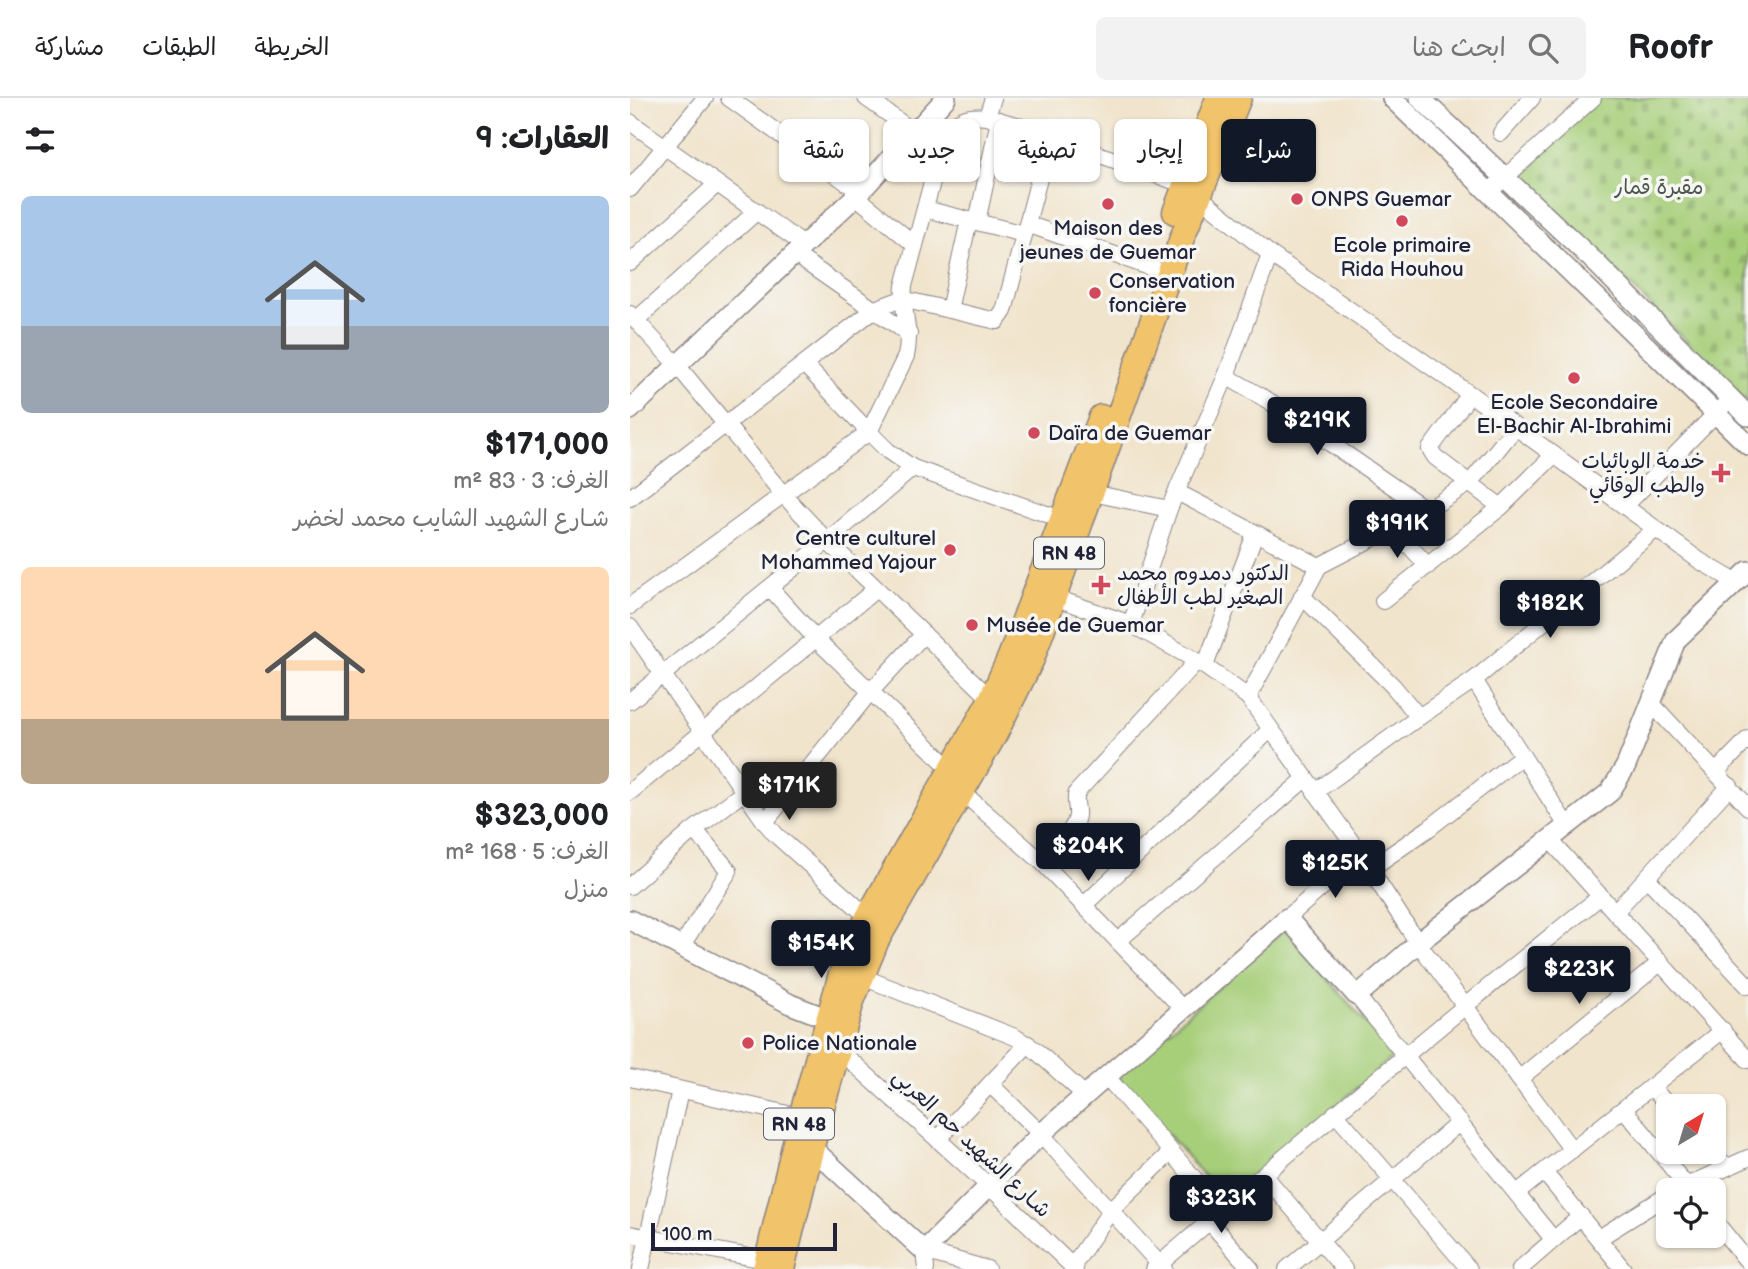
<!DOCTYPE html>
<html lang="ar">
<head>
<meta charset="utf-8">
<style>
	:root { --surface:#fff; --page:#f2f2f2; --text:#202124; --muted:#757577; --line:#e0e0e0; --accent:#111827 }
	body { margin:0; font-family:"Balsamiq Sans","Playpen Sans Arabic",sans-serif; background:var(--page); color:var(--text); direction:rtl; height:100vh; display:flex; flex-direction:column; font-size:26px; white-space:nowrap }
	* { box-sizing:border-box; margin:0 }
	p { font-size:23px; color:var(--muted) }
	.icon { flex:none; width:38px; height:38px; fill:none; stroke:currentColor; stroke-width:2; stroke-linecap:round; stroke-linejoin:round }
	.map { position:relative; flex:1; overflow:hidden; direction:ltr }
	.drawer { display:flex; flex-direction:column; background:var(--surface); width:630px }
	.drawer>* { flex:none }
	.banner { position:absolute; left:21px; top:21px; width:665px; height:63px; direction:rtl; display:flex; gap:14px }
	.needle { width:46px; rotate:38deg }
	.controls { position:absolute; left:1026px; top:996px; display:grid; gap:14px }
	.controls a { display:grid; place-items:center; width:70px; height:70px; border-radius:10px; background:var(--surface); box-shadow:0 2px 5px #0004; font-size:35px }
	.scale { position:absolute; left:21px; bottom:18px; width:186px; box-sizing:border-box; padding-left:7px; border:4px solid #22223b; border-top:0; font-size:19px; line-height:24px; white-space:nowrap; color:#22223b; -webkit-text-stroke:5px #f6f6f2; paint-order:stroke }
	.price { position:absolute; translate:-50% -60px; padding:0 16px; border-radius:7px; background:var(--accent); color:#fff; font-size:23px; line-height:46px; filter:drop-shadow(0 2px 4px #0008) }
	.price::after { content:''; position:absolute; left:50%; top:42px; width:21px; height:16px; margin-left:-10px; background:inherit; clip-path:polygon(0 0,100% 0,50% 100%) }
	.price.current { background:#222; color:#fff }
	ul { padding:0; list-style:none }
	li { display:grid; align-content:center; gap:14px; height:371px; padding:0 21px }
	li span { display:grid; place-items:center; height:217px; border-radius:10px; color:#555 }
	li>.icon { margin-inline-start:auto }
	span .icon { width:126px; height:126px; fill:#fffc; stroke-width:1 }
	li b { font-size:30px }
	h2 { display:flex; justify-content:space-between; align-items:center; height:84px; padding:0 21px; font-size:30px }
	.tag { padding:0 24px; border-radius:10px; background:var(--surface); box-shadow:0 2px 5px #0004; font-size:24px; line-height:63px }
	.tag.current { background:var(--accent); color:#fff }
	header { display:flex; align-items:center; gap:42px; box-sizing:border-box; height:98px; padding:0 35px; background:var(--surface); border-bottom:2px solid var(--line) }
	header strong { font-size:33px }
	nav { display:flex; gap:38px; margin-inline-start:auto; font-size:24px }
	.search { width:490px; height:63px; background:var(--page); display:flex; align-items:center; gap:18px; box-sizing:border-box; padding:0 24px; border-radius:10px; color:var(--muted); font-size:26px }
	main { display:flex; flex:1; min-height:0 }
	.map>svg:first-child { display:block }
</style>
</head>
<body>
<header>
<strong>Roofr</strong>
<div class="search"><svg class="icon" aria-label="search" viewBox="0 0 24 24"><circle cx="10" cy="10" r="6"/><path d="M15 15l6 6"/></svg>ابحث هنا</div>
<nav><a>الخريطة</a><a>الطبقات</a><a>مشاركة</a></nav>
</header>
<main>
<div class="map">
<svg width="1118" height="1171" viewBox="0 0 1118 1171">
	<defs>
		<pattern id="cemetery-stones" width="16" height="16" patternUnits="userSpaceOnUse" patternTransform="scale(1.75)"><rect width="16" height="16" fill="#a7cf7a"/><path d="M2 7V4a2 2 0 0 1 4 0v3zM10 15v-3a2 2 0 0 1 4 0v3z" fill="#8fb16a"/></pattern>
	</defs>
	<rect width="100%" height="100%" fill="#f6f6f2"/>
	<filter id="ink" filterUnits="userSpaceOnUse"><feTurbulence type="fractalNoise" baseFrequency=".0143" numOctaves="2"/><feDisplacementMap in="SourceGraphic" scale="14" xChannelSelector="R" yChannelSelector="G"/><feConvolveMatrix kernelMatrix="1 2 1 2 8 2 1 2 1" color-interpolation-filters="sRGB"/></filter>
	<filter id="wash" filterUnits="userSpaceOnUse"><feTurbulence type="fractalNoise" baseFrequency=".00686" numOctaves="4" result="noise"/><feDisplacementMap in="SourceGraphic" scale="28" xChannelSelector="R" yChannelSelector="G"/><feGaussianBlur stdDeviation="1.57" result="paint"/><feColorMatrix in="noise" values="0 0 0 0 0 0 0 0 0 0 0 0 0 0 0 0 0 1.4 0 .05"/><feComposite in="paint" operator="in"/></filter>
	<g filter="url(#wash)">
		<rect width="100%" height="100%" fill="#f1e4cc"/>
		<polygon fill="url(#cemetery-stones)" stroke="#64785a" stroke-width="2" points="965,0 1118,0 1118,305 886,73"/>
		<polygon fill="#a7cf7a" stroke="#64785a" stroke-width="2" points="655,831 764,958 596,1103 487,978"/>
	</g>
	<g filter="url(#ink)">
		<g fill="none" stroke-linecap="round" stroke-linejoin="round">
			<g stroke="#8a8384" stroke-width="18">
				<g id="minor">
					<polyline points="99,0 230,94 233,104 285,147"/>
					<polyline points="236,0 284,34"/>
					<path d="M363 0 357 19C337 17 327 21 315 36L274 188C271 212 282 234 276 258L239 334 258 353 283 370 434 422"/>
					<polyline points="357,19 386,27 555,87 640,156 840,296 1070,463 1106,484"/>
					<polyline points="0,24 174,147"/>
					<polyline points="871,35 902,0"/>
					<polyline points="268,52 303,80"/>
					<polyline points="0,91 75,0"/>
					<polyline points="860,93 963,0"/>
					<polyline points="295,111 394,136"/>
					<polyline points="347,124 369,22"/>
					<polyline points="397,126 525,171"/>
					<polyline points="164,156 279,236"/>
					<polyline points="0,165 87,86"/>
					<polyline points="319,212 339,122"/>
					<polyline points="0,216 47,267 152,395 197,443 0,603"/>
					<polyline points="6,222 127,113"/>
					<polyline points="596,278 639,303 797,412"/>
					<polyline points="840,296 800,351 805,359 871,409"/>
					<polyline points="283,370 197,443 361,601"/>
					<polyline points="547,394 689,468"/>
					<polyline points="462,395 539,411"/>
					<polyline points="0,400 245,211 272,201 367,223 374,213 420,39"/>
					<polyline points="995,408 1100,301"/>
					<polyline points="763,430 798,468"/>
					<polyline points="140,490 186,541 321,671"/>
					<polyline points="672,498 763,588 789,619 685,694"/>
					<polyline points="423,499 501,526 567,563 618,599 730,756 788,845 942,1052"/>
					<polyline points="753,503 871,409 924,357"/>
					<polyline points="0,508 239,334 174,266"/>
					<polyline points="501,526 539,411 596,278 640,156"/>
					<polyline points="0,529 135,724 146,737 238,819"/>
					<polyline points="575,568 625,436"/>
					<polyline points="844,582 937,728"/>
					<polyline points="618,599 689,468 797,412 840,385 885,330"/>
					<polyline points="1022,606 1118,709"/>
					<polyline points="789,619 844,582 1026,431"/>
					<polyline points="1086,674 1118,641"/>
					<polyline points="0,694 246,491"/>
					<polyline points="332,694 412,764 552,910"/>
					<polyline points="135,724 240,594 294,536"/>
					<polyline points="920,742 1118,962"/>
					<path d="M412 764C423 752 440 738 446 722 450 712 443 704 447 694L567 563"/>
					<polyline points="740,771 798,731 892,658"/>
					<polyline points="1017,780 1118,888"/>
					<polyline points="0,788 61,734 114,694"/>
					<polyline points="454,807 640,632"/>
					<polyline points="985,814 1100,688"/>
					<polyline points="657,820 730,756"/>
					<polyline points="488,843 675,681"/>
					<polyline points="51,849 99,773 65,732"/>
					<polyline points="230,878 385,939 404,951 456,998"/>
					<polyline points="727,898 923,1141"/>
					<polyline points="209,952 358,1087 445,1171"/>
					<polyline points="477,979 593,1114"/>
					<polyline points="0,980 171,1019"/>
					<polyline points="889,981 1031,864"/>
					<polyline points="360,986 411,1036 534,1171"/>
					<polyline points="1021,989 1039,1008"/>
					<polyline points="994,1011 1060,1092"/>
					<polyline points="705,1015 839,1171"/>
					<polyline points="308,1041 398,946"/>
					<polyline points="1082,1054 1097,1069"/>
					<polyline points="914,1074 993,1171"/>
					<polyline points="634,1077 714,1171"/>
					<polyline points="1047,1092 1118,1060"/>
					<polyline points="887,1095 1093,932"/>
					<polyline points="1083,1121 1118,1164"/>
					<polyline points="579,1123 621,1171"/>
					<polyline points="0,1136 145,1164"/>
					<polyline points="969,1140 1038,1097"/>
					<polyline points="442,1169 481,1112 541,1054"/>
					<polyline points="11,1171 50,992"/>
					<polyline points="296,1171 294,1153 357,1171"/>
					<path d="M524 1171C671 1044 819 919 971 798"/>
					<polyline points="657,1171 830,1024"/>
					<polyline points="890,1171 951,1118"/>
				</g>
			</g>
			<g stroke="#8a8384" stroke-width="22">
				<g id="tertiary">
					<polyline points="762,0 1118,347"/>
					<polyline points="790,0 965,164 1118,318"/>
					<polyline points="0,312 230,94 316,0"/>
					<polyline points="0,822 160,906 209,925"/>
					<polyline points="182,1050 294,1153 411,1036 657,820 727,898 788,845 980,694 996,668 1046,542 1118,473"/>
				</g>
			</g>
			<g stroke="#8a8384" stroke-width="27">
				<g id="trunk">
					<polyline points="545,114 588,0"/>
					<polyline points="135,1171 171,1019 211,876 238,819 361,601 380,559 471,319"/>
					<polyline points="152,1171 189,1020 222,903 247,842 365,636 402,561 552,140 609,0"/>
				</g>
			</g>
			<use href="#minor" stroke="#fff" stroke-width="16"/>
			<use href="#tertiary" stroke="#fff" stroke-width="19"/>
			<use href="#trunk" stroke="#f1c36a" stroke-width="24"/>
		</g>
	</g>
	<g fill="#d1495b" stroke="#f6f6f2" stroke-width="2.5">
		<circle cx="667" cy="101" r="7"/>
		<circle cx="478" cy="106" r="7"/>
		<circle cx="772" cy="123" r="7"/>
		<circle cx="465" cy="195" r="7"/>
		<circle cx="944" cy="280" r="7"/>
		<circle cx="404" cy="335" r="7"/>
		<path d="M1087.5 364.5h7v7h7v7h-7v7h-7v-7h-7v-7h7z"/>
		<circle cx="320" cy="452" r="7"/>
		<path d="M467.5 476.5h7v7h7v7h-7v7h-7v-7h-7v-7h7z"/>
		<circle cx="342" cy="527" r="7"/>
		<circle cx="118" cy="945" r="7"/>
	</g>
	<g text-anchor="middle" stroke-width="7" stroke-linejoin="round" paint-order="stroke">
		<g fill="#f6f6f2" stroke="#626272" stroke-width="2">
			<rect x="404" y="439.5" width="70" height="31" rx="5"/>
			<rect x="134" y="1010.5" width="70" height="31" rx="5"/>
		</g>
		<g font-size="19" font-weight="bold" fill="#22223b">
			<text x="439" y="462">RN 48</text>
			<text x="169" y="1033">RN 48</text>
		</g>
		<g font-size="21" fill="#4a564e" stroke="#f6f6f2">
			<text x="1029" y="96">مقبرة قمار</text>
		</g>
		<g font-size="21" fill="#22223b" stroke="#f6f6f2" text-anchor="start">
			<text x="681" y="108">ONPS Guemar</text>
			<text x="478" y="137" text-anchor="middle">Maison des<tspan x="478" dy="24">jeunes de Guemar</tspan></text>
			<text x="772" y="154" text-anchor="middle">Ecole primaire<tspan x="772" dy="24">Rida Houhou</tspan></text>
			<text x="479" y="190">Conservation<tspan x="479" dy="24">foncière</tspan></text>
			<text x="944" y="311" text-anchor="middle">Ecole Secondaire<tspan x="944" dy="24">El-Bachir Al-Ibrahimi</tspan></text>
			<text x="418" y="342">Daïra de Guemar</text>
			<text x="1075" y="370" text-anchor="end">خدمة الوبائيات<tspan x="1075" dy="24">والطب الوقائي</tspan></text>
			<text x="306" y="447" text-anchor="end">Centre culturel<tspan x="306" dy="24">Mohammed Yajour</tspan></text>
			<text x="487" y="482">الدكتور دمدوم محمد<tspan x="487" dy="24">الصغير لطب الأطفال</tspan></text>
			<text x="356" y="534">Musée de Guemar</text>
			<text x="132" y="952">Police Nationale</text>
		</g>
		<g font-size="21" fill="#22223b" stroke="#f6f6f2">
			<text transform="translate(342 1045) rotate(43)" y="7">شـارع الشهيد حم العربي</text>
		</g>
	</g>
</svg>
<div class="controls">
<a><svg class="needle" viewBox="-14 -14 28 28"><path d="M0-13l5 13h-10z" fill="#e53935"/><path d="M0 13l5-13h-10z" fill="#757577"/></svg></a>
<a><svg class="icon" aria-label="locate" viewBox="0 0 24 24"><circle cx="12" cy="12" r="6"/><path d="M12 2v4M12 18v4M2 12h4M18 12h4"/></svg></a>
</div>
<div class="scale">100 m</div>
<b class="price" style="left:687px;top:359px">$219K</b>
<b class="price" style="left:767px;top:462px">$191K</b>
<b class="price" style="left:920px;top:542px">$182K</b>
<b class="price current" style="left:159px;top:724px">$171K</b>
<b class="price" style="left:458px;top:785px">$204K</b>
<b class="price" style="left:705px;top:802px">$125K</b>
<b class="price" style="left:191px;top:882px">$154K</b>
<b class="price" style="left:949px;top:908px">$223K</b>
<b class="price" style="left:591px;top:1137px">$323K</b>
<div class="banner">
<a class="tag current">شراء</a>
<a class="tag">إيجار</a>
<a class="tag">تصفية</a>
<a class="tag">جديد</a>
<a class="tag">شقة</a>
</div>
</div>
<section class="drawer">
<h2>العقارات: 9<svg class="icon" aria-label="filters" viewBox="0 0 24 24"><path d="M4 7h16M4 17h16"/><circle cx="9" cy="7" r="2"/><circle cx="15" cy="17" r="2"/></svg></h2>
<ul>
<li><span style="background:linear-gradient(#a9c7e8 60%,#9aa5b1 0)"><svg class="icon" aria-label="home" viewBox="0 0 24 24"><path d="M3 11l9-7 9 7M6 9v11h12V9"/></svg></span><div><b>$171,000</b><p>الغرف: 3 · 83 m²</p><p>شـارع الشهيد الشايب محمد لخضر</p></div></li>
<li><span style="background:linear-gradient(#ffd9b3 70%,#b9a48a 0)"><svg class="icon" aria-label="home" viewBox="0 0 24 24"><path d="M3 11l9-7 9 7M6 9v11h12V9"/></svg></span><div><b>$323,000</b><p>الغرف: 5 · 168 m²</p><p>منزل</p></div></li>
</ul>
</section>
</main>
</body>
</html>
